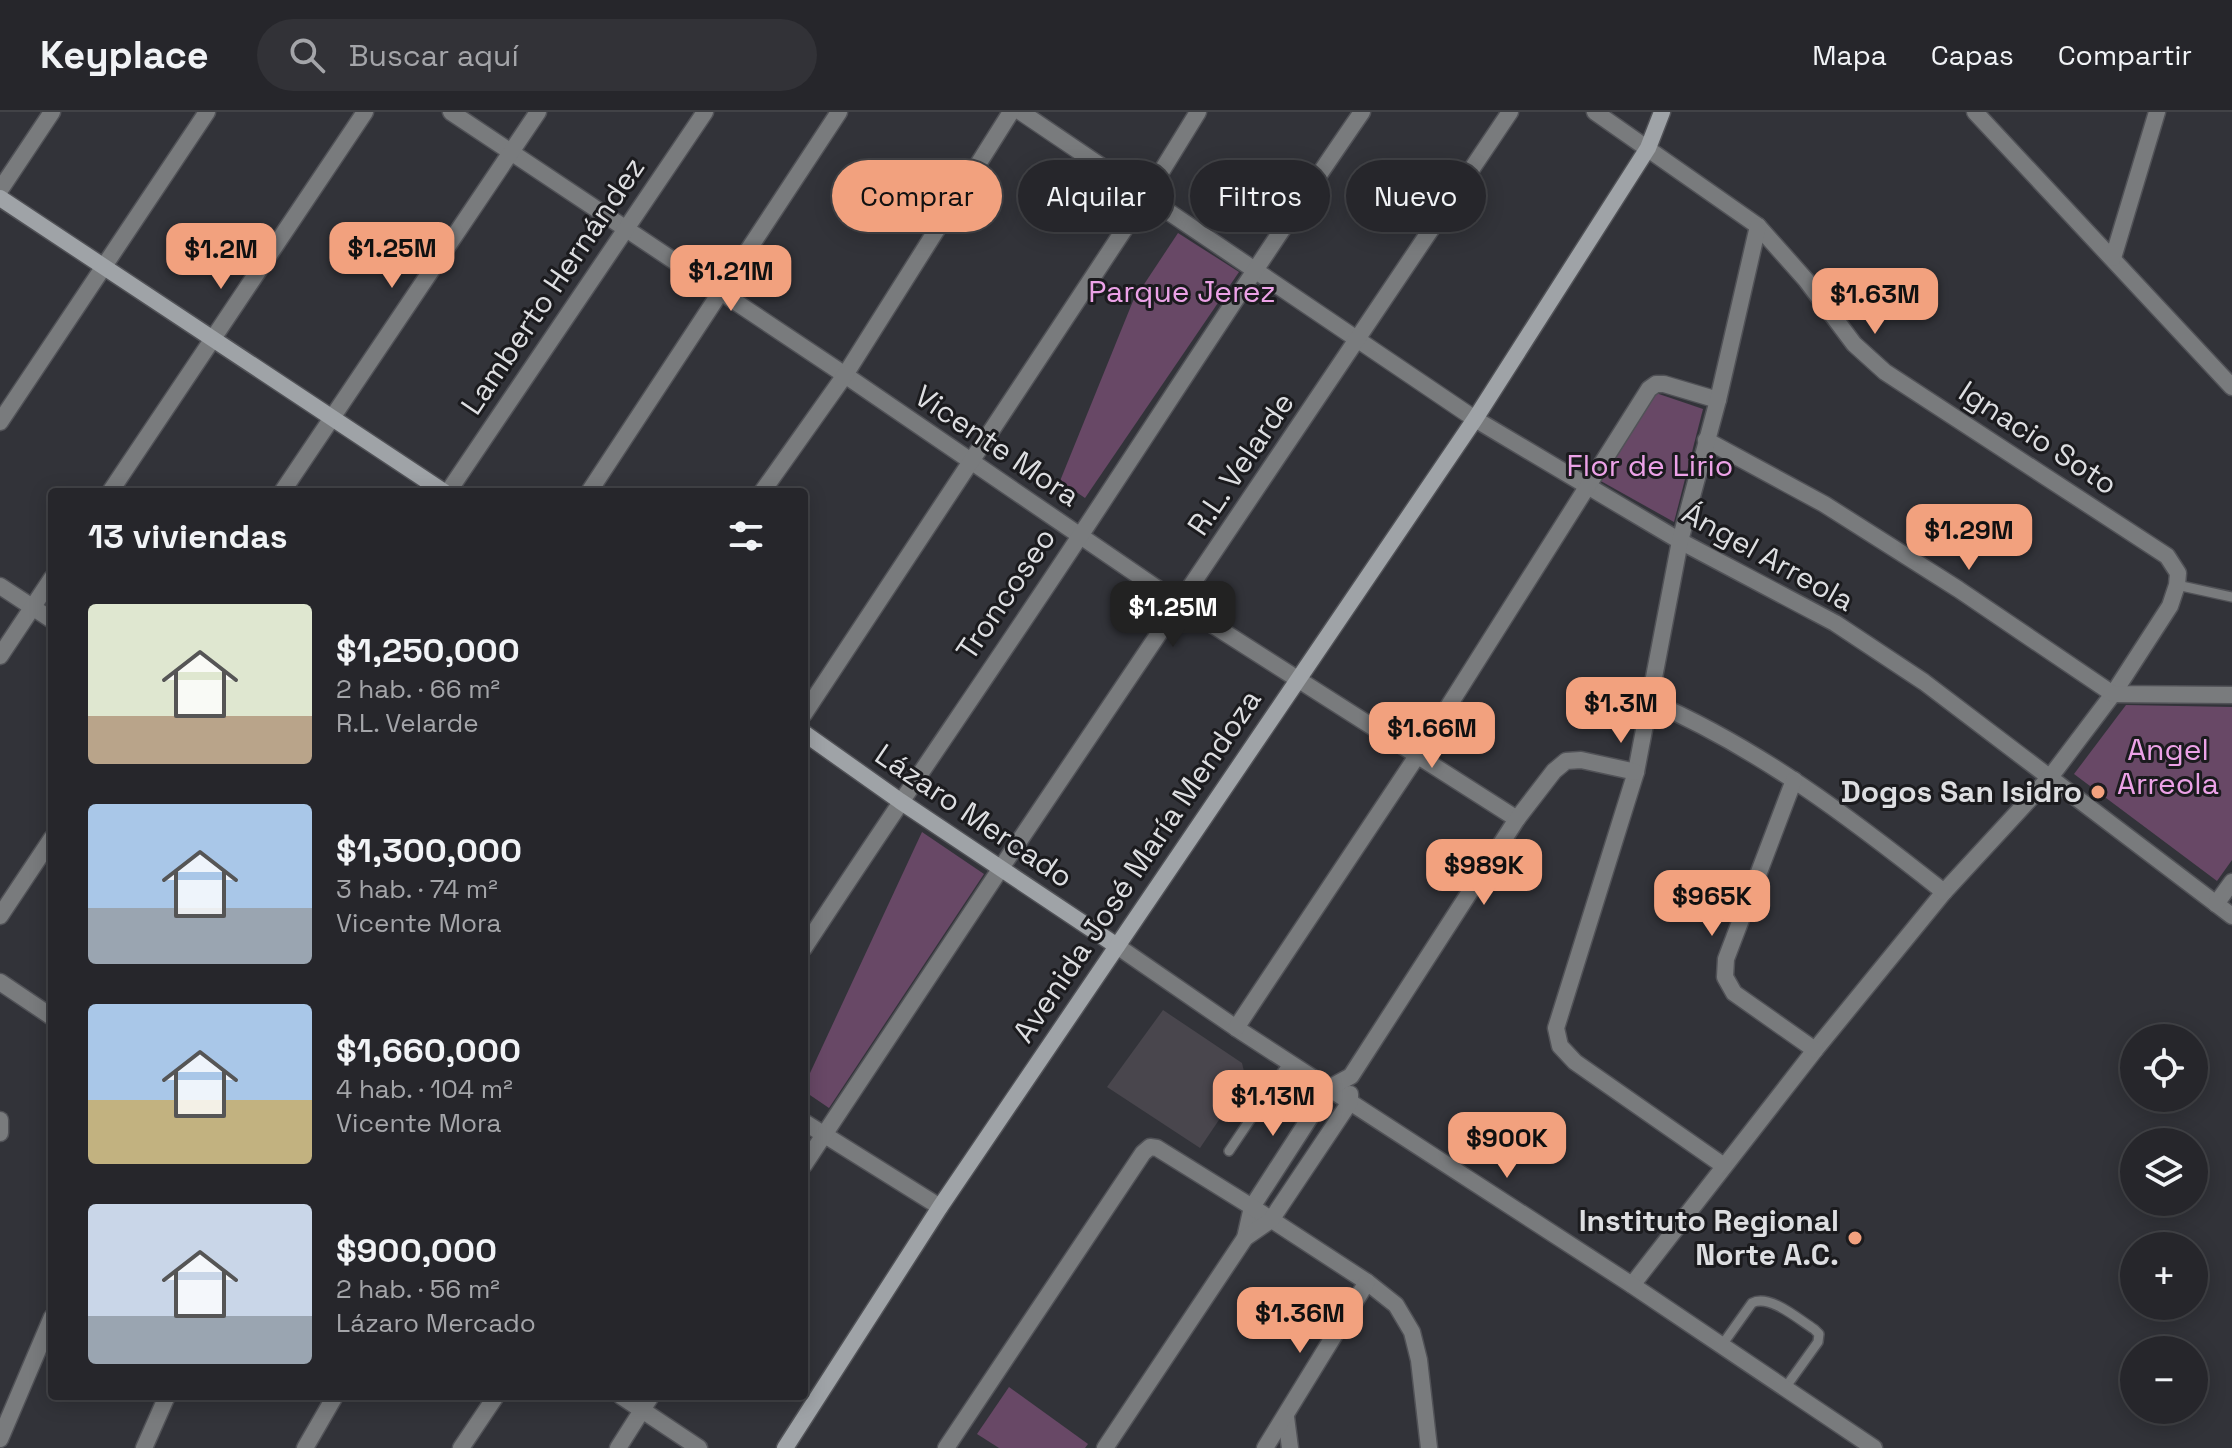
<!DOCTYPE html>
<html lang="es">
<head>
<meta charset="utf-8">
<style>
	:root { --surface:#26262b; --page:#323237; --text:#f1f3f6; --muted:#a4a5a9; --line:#424347; --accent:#f2a17e }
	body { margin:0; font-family:"Space Grotesk",sans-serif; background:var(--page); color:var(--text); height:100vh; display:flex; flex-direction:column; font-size:30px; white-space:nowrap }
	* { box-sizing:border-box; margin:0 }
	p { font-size:26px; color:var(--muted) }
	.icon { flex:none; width:44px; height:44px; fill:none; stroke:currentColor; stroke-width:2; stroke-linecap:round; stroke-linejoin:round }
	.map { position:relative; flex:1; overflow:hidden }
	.drawer { position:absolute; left:48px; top:376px; width:760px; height:912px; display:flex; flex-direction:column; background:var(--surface); border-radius:8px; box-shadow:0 4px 20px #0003,0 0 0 2px var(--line) }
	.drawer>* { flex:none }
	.top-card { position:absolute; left:832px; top:48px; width:760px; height:72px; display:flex; gap:16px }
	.buttons { position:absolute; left:2120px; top:912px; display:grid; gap:16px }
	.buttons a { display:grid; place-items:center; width:88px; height:88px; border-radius:50%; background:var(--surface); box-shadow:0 4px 20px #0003,0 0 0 2px var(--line); font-size:40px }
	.price { position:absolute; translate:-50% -68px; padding:0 18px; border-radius:16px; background:var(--accent); color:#111; font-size:26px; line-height:52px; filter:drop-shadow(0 2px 4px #0008) }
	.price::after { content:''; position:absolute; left:50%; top:48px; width:24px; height:18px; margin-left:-12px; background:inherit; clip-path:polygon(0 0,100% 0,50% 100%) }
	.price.on { background:#222; color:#fff }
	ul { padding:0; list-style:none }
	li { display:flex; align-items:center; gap:24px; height:200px; padding:0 40px }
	li span { display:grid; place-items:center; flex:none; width:224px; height:160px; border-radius:8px; color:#555 }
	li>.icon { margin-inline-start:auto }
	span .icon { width:96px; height:96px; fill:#fffc; stroke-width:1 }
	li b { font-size:34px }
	h2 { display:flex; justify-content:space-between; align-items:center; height:96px; padding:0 40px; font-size:34px }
	.chip { padding:0 28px; border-radius:36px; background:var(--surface); box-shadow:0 4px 20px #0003,0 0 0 2px var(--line); font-size:28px; line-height:72px }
	.chip.on { background:var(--accent); color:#111 }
	header { display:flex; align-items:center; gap:48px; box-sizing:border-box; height:112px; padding:0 40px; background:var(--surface); border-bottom:2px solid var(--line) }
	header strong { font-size:38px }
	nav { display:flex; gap:44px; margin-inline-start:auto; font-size:28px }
	.search { width:560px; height:72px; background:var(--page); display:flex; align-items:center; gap:20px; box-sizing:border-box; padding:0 28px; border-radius:44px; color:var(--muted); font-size:30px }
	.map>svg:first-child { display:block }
</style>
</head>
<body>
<header>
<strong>Keyplace</strong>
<div class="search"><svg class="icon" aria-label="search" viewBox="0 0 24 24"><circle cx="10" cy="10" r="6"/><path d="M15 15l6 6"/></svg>Buscar aquí</div>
<nav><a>Mapa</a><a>Capas</a><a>Compartir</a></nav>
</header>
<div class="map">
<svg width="2232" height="1336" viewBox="0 0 2232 1336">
	<rect width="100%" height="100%" fill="#323339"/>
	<g fill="#684866">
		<polygon points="1178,121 1239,160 1085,386 1060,369 1133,189"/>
		<polygon points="1653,280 1703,297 1674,410 1599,368"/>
		<polygon points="2126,593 2232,595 2232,748 2217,769 2074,662"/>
		<polygon points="922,720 984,762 829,996 804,979 804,974"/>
		<polygon points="1009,1275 1088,1332 1085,1336 999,1336 977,1322"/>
	</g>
	<polygon fill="#49464d" points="1163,898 1242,951 1246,968 1200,1036 1107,975"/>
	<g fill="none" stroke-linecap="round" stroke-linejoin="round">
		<g stroke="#515257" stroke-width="12">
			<g id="lane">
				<polyline points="2177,473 2232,485"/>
				<polyline points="1229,1039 1289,950"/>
				<path d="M1722 1233 1752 1191C1770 1182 1798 1207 1814 1217L1819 1222 1818 1230 1785 1276"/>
			</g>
		</g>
		<g stroke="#515257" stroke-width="19">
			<g id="street">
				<polyline points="451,0 845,263 1180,492 1517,707"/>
				<polyline points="1021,0 1475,307 1680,429 1835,511 1924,570 2232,804"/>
				<polyline points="1595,0 1758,114 1806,168 1854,232 1885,260 2167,444 2178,461 2177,473 2170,494 2113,582 2051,664 1944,780 1815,938 1632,1173"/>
				<polyline points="1975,0 2232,275"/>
				<polyline points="0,78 52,0"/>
				<polyline points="2113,146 2157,0"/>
				<polyline points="0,310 207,0"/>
				<polyline points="1706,328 1824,392 1958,477 2113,582 2232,583"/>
				<polyline points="110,380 365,0"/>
				<polyline points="282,380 538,0"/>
				<polyline points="448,380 705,0"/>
				<polyline points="589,380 839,0"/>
				<polyline points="762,380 845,263 1011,0"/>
				<polyline points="0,474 52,508"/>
				<polyline points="0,544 52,466"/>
				<path d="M1650 589C1759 636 1852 707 1944 780"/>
				<polyline points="804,602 1145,86 1198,0"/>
				<polyline points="1794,668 1726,847 1725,865 1734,881 1815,938"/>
				<polyline points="2216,792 2232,770"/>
				<polyline points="0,804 52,726"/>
				<polyline points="1117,834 1236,916 1632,1173 1874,1336"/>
				<path d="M804 836C894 698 989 562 1080 424 1174 282 1265 140 1362 0"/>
				<polyline points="0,870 52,905"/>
				<polyline points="1236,916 1417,644 1649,277 1656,272 1664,272 1718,288"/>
				<polyline points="0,1008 0,1021"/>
				<polyline points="804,1010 940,1095"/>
				<polyline points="804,1053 1001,756 1510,0"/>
				<polyline points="1724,1054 1575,950 1560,934 1556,916 1636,660 1680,429 1718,288 1758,114"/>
				<polyline points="1245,1126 1252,1095 1329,976 1351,964 1517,707 1554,659 1566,649 1581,648 1636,660"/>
				<polyline points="621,1284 699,1336"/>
				<polyline points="1286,1305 1290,1336"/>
				<polyline points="0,1327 52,1205"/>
				<polyline points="144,1336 167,1284"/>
				<polyline points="305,1336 335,1284"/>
				<polyline points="461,1336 496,1284"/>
				<polyline points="618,1336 651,1284"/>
				<polyline points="946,1336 1143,1041 1150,1035 1157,1036 1252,1095 1367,1170 1396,1193 1412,1220 1419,1248 1429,1336"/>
				<polyline points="1105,1336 1245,1126 1271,1108 1350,990 1350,982"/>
				<polyline points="1265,1336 1367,1170"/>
			</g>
		</g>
		<g stroke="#515257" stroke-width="19">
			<g id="secondary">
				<polyline points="0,86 444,380"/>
				<polyline points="804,621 900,689 1117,834"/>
				<polyline points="785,1336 940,1095 1475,307 1648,36 1662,0"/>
			</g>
		</g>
		<use href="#lane" stroke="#797b7d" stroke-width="9"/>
		<use href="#street" stroke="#797b7d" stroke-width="16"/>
		<use href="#secondary" stroke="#9fa3a7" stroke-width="16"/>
	</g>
	<g fill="#f2a17e" stroke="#1b1b1e" stroke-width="3">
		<circle cx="2098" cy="680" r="8"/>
		<circle cx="1855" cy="1126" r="8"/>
	</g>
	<g text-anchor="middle" stroke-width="6" stroke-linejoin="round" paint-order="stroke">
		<g font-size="30" fill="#dddee1" stroke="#1b1b1e">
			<text transform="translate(553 174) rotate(-56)" y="10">Lamberto Hernández</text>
			<text transform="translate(2038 326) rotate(33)" y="10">Ignacio Soto</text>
			<text transform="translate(997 334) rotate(34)" y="10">Vicente Mora</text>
			<text transform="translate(1241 352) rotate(-56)" y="10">R.L. Velarde</text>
			<text transform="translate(1768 445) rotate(29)" y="10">Ángel Arreola</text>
			<text transform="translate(1006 482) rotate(-56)" y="10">Troncoseo</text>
			<text transform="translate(974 704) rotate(34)" y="10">Lázaro Mercado</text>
			<text transform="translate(1137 754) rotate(-56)" y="10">Avenida José María Mendoza</text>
		</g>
		<g font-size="30" fill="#eca2e7" stroke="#1b1b1e">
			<text x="1182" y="190">Parque Jerez</text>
			<text x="1650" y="364">Flor de Lirio</text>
			<text x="2168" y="648">Angel<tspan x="2168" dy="34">Arreola</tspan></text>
		</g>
		<g font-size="30" font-weight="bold" fill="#dddee1" stroke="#1b1b1e" text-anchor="end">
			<text x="2082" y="690">Dogos San Isidro</text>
			<text x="1839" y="1119">Instituto Regional<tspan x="1839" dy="34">Norte A.C.</tspan></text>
		</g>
	</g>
</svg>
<div class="buttons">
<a><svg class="icon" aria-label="locate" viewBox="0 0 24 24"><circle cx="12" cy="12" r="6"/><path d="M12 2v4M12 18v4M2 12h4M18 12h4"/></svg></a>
<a><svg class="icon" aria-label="layers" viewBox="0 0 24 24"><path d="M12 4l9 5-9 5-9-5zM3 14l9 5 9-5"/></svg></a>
<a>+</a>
<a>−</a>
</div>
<b class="price" style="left:392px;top:178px">$1.25M</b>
<b class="price" style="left:221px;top:179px">$1.2M</b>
<b class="price" style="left:731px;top:201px">$1.21M</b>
<b class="price" style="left:1875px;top:224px">$1.63M</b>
<b class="price" style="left:1969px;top:460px">$1.29M</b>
<b class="price on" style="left:1173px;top:537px">$1.25M</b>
<b class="price" style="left:1621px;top:633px">$1.3M</b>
<b class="price" style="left:1432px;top:658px">$1.66M</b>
<b class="price" style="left:1484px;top:795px">$989K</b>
<b class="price" style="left:1712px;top:826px">$965K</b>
<b class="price" style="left:1273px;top:1026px">$1.13M</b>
<b class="price" style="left:1507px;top:1068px">$900K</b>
<b class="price" style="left:1300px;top:1243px">$1.36M</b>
<div class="top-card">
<a class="chip on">Comprar</a>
<a class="chip">Alquilar</a>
<a class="chip">Filtros</a>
<a class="chip">Nuevo</a>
</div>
<section class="drawer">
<h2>13 viviendas<svg class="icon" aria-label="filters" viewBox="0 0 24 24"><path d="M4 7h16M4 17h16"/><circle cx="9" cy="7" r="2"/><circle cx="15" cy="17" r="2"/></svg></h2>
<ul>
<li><span style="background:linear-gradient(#dfe7d0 70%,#b9a48a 0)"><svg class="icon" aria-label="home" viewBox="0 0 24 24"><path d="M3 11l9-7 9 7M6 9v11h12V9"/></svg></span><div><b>$1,250,000</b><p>2 hab. · 66 m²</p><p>R.L. Velarde</p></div></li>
<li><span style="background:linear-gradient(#a9c7e8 65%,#9aa5b1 0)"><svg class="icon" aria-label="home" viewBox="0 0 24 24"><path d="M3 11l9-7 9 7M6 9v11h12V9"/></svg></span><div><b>$1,300,000</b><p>3 hab. · 74 m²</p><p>Vicente Mora</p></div></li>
<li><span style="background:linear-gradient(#a9c7e8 60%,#c2b280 0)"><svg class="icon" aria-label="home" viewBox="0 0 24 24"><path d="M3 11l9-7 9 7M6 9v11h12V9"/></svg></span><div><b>$1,660,000</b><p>4 hab. · 104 m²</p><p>Vicente Mora</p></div></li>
<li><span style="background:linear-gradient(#c9d6e8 70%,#9aa5b1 0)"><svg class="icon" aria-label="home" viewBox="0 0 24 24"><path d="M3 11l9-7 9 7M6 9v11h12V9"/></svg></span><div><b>$900,000</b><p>2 hab. · 56 m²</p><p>Lázaro Mercado</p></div></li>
</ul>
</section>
</div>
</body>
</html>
